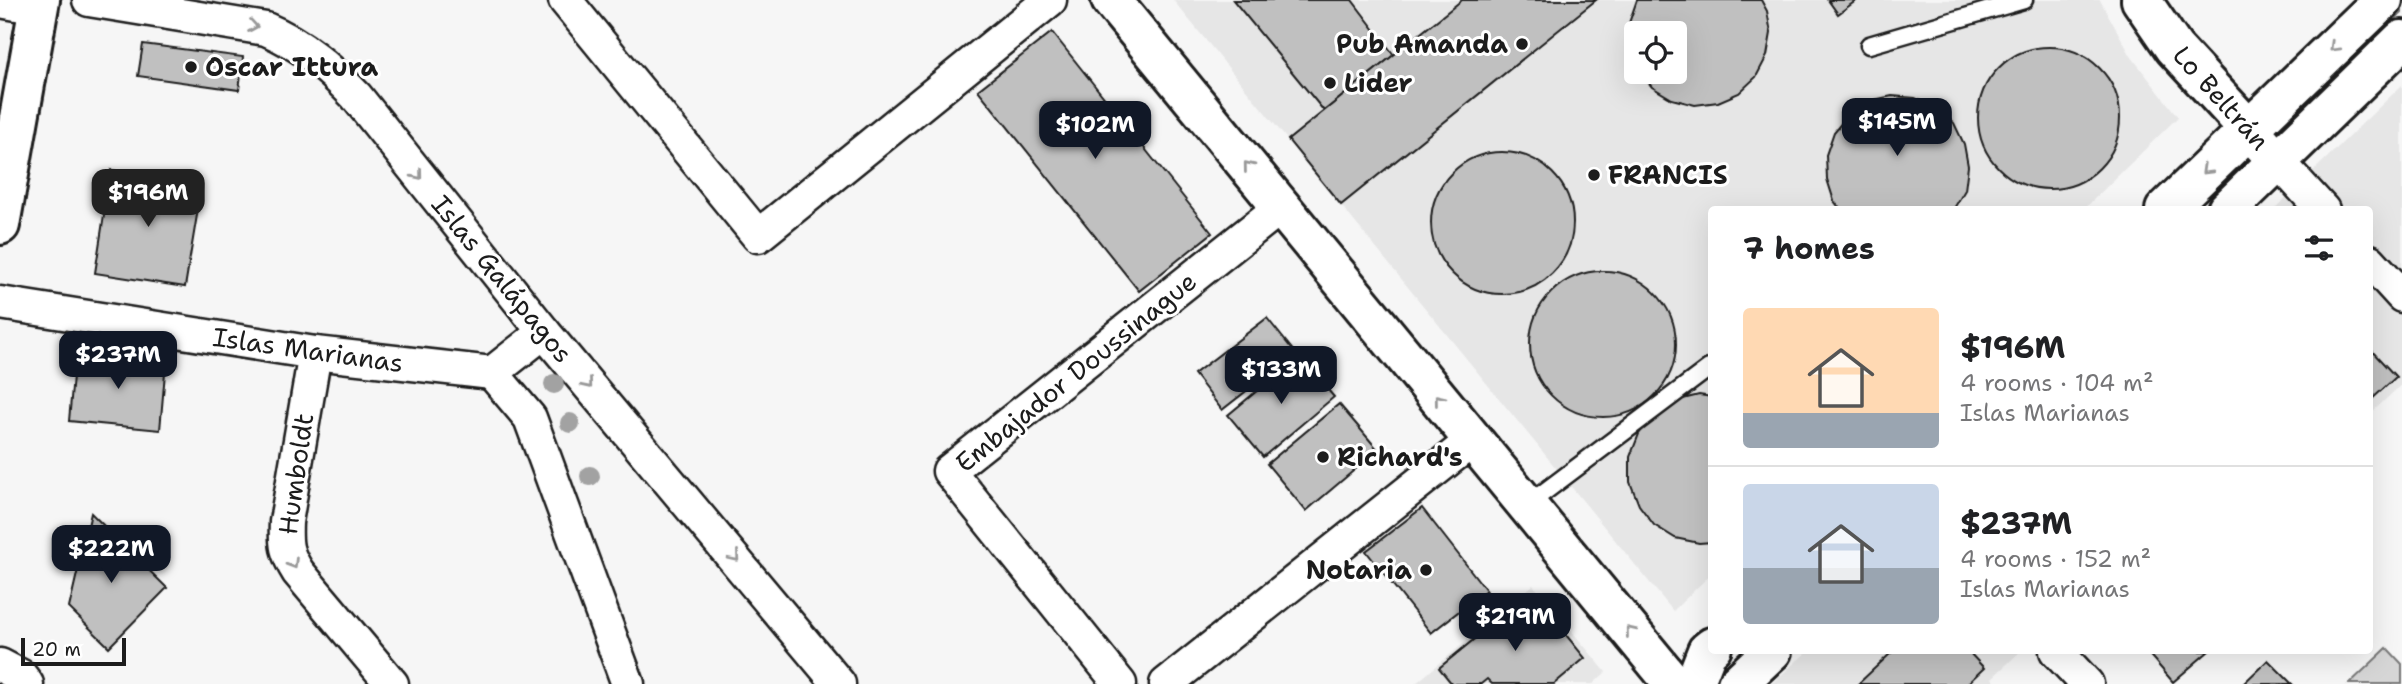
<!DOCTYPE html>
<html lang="en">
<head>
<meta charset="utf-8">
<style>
	:root { --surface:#fff; --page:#f2f2f2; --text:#202124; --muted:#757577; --line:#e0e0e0; --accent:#111827 }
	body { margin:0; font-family:"Shantell Sans",sans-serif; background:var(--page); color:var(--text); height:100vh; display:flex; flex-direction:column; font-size:26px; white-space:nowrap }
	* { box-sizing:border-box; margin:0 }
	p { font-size:23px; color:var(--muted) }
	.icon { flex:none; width:38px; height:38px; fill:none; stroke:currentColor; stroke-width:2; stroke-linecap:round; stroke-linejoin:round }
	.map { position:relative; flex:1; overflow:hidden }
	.sheet { position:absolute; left:1708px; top:206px; width:665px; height:448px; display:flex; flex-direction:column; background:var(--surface); border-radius:7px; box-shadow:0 7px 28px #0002 }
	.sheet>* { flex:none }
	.controls { position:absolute; left:1624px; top:21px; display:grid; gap:14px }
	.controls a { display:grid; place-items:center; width:63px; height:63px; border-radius:7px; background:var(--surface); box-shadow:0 7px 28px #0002; font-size:35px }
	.scale { position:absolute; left:21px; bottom:18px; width:105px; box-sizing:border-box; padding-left:7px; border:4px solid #1c1c1c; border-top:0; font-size:19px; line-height:24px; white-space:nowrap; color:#1c1c1c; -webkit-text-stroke:5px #fff; paint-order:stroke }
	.price { position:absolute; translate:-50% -60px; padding:0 16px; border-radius:14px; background:var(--accent); color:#fff; font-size:23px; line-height:46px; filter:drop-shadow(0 2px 4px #0008) }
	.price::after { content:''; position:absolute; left:50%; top:42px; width:21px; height:16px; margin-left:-10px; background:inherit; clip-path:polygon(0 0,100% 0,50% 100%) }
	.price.selected { background:#222; color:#fff }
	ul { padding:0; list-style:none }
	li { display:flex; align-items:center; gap:21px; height:175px; padding:0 35px }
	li+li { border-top:2px solid var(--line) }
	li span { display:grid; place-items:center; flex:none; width:196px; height:140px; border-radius:7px; color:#555 }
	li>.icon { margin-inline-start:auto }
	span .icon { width:84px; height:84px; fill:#fffc; stroke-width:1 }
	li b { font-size:30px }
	h2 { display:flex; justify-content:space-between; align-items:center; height:84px; padding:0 35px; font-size:30px }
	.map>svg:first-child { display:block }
</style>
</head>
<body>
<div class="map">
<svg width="2402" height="684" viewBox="0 0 2402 684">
	<rect width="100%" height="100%" fill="#f6f6f6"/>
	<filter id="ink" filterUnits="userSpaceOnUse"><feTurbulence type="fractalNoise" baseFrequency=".0143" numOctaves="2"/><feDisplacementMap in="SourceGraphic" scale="14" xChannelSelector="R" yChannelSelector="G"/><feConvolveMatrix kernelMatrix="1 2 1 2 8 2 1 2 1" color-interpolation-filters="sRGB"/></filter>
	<g filter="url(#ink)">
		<g fill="#e6e6e6" fill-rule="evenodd">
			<path d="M1173 0H2100L2131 56 2178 117 2083 210H1712L1711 574 1673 611ZM1636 33H1675V72H1636Z"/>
			<polygon points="2402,85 2402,384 2370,414 2370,210 2273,210"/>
			<polygon points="1533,585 1606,672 1593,684 1415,684"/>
			<polygon points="1808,651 2021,651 1992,678 1997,684 1771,684"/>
		</g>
		<g fill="#d6d6d6" stroke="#797979" stroke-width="2">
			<polygon points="2402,7 2402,13 2300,110 2297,108"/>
			<polygon points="2387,648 2402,664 2402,684 2349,684"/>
		</g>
		<g fill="#c0c0c0" stroke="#1c1c1c" stroke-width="2">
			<polygon points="1233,0 1352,0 1394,55 1324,111"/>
			<polygon points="1462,0 1596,0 1341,205 1288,140"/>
			<polygon points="1637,0 1761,0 1767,11 1771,33 1767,56 1756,77 1739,93 1718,102 1695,105 1672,99 1652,87 1640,72 1675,72 1675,33 1636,33 1636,66 1629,46 1629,23"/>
			<polygon points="1828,0 1857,0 1838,14"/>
			<polygon points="1052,32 1212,233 1139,291 978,90"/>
			<polygon points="143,44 243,57 239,90 138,76"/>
			<circle cx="2049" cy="118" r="71"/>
			<polygon points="1892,96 1915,98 1936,107 1954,123 1964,144 1968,166 1965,190 1953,210 1841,210 1834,201 1827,179 1826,155 1834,132 1849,114 1869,101"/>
			<circle cx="1502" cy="223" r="71"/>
			<polygon points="111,170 202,185 185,287 95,273"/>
			<circle cx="1603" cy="344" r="73"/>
			<polygon points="1267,318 1295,353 1222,410 1194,374"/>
			<polygon points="2370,349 2396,377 2370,401"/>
			<polygon points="75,353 166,361 160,430 69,421"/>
			<polygon points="1299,356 1334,397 1263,457 1228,415"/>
			<polygon points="1699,395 1712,397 1712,542 1699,543 1675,538 1654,525 1639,505 1630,482 1630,457 1639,434 1654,414 1675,401"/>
			<polygon points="1339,404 1378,450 1306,511 1267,464"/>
			<polygon points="1422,508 1486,590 1431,633 1366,551"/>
			<polygon points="91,513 167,588 109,647 69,608"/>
			<polygon points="1521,601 1538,622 1548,613 1585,658 1554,684 1492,684 1487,679 1481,684 1452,684 1439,668"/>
			<polygon points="1893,651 1968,651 1984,668 1967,684 1858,684"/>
			<polygon points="2146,651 2209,651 2173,682"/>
			<polygon points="2268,660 2292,684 2243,684"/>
		</g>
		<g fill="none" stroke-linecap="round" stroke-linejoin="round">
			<g stroke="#1c1c1c" stroke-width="21">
				<g id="lane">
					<polyline points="1869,45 2024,0"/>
					<polyline points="1527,505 1709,368"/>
				</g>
			</g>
			<g stroke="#1c1c1c" stroke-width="37">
				<g id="street">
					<path d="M89 0 266 29C302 44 329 68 356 96L544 332 839 684"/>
					<polyline points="565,0 758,236 1050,0"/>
					<polyline points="0,1 39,8"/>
					<polyline points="2278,161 2323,210"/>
					<polyline points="2370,261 2402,296"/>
					<polyline points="0,303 315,353 492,373"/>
					<polyline points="544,332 492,373 530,418 628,684"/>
					<path d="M315 353 286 522C285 545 286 553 298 572L392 684"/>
					<polyline points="2056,651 2087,684"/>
					<polyline points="0,665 21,676 27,684"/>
					<polyline points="1120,684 949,471 1281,207"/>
					<polyline points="1166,684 1473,440"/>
				</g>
			</g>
			<g stroke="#1c1c1c" stroke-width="44">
				<g id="secondary">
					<polyline points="1111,0 1674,684"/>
					<polyline points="2141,0 2174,48 2278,161"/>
					<polyline points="0,225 40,0"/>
				</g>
			</g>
			<g stroke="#1c1c1c" stroke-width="44">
				<g id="primary">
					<polyline points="2165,210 2383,0"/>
					<polyline points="2227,210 2402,40"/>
					<polyline points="1694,684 1707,651 1712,647"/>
					<polyline points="1737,684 1772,651"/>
				</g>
			</g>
			<use href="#lane" stroke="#fff" stroke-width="16"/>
			<use href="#street" stroke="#fff" stroke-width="32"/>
			<use href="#secondary" stroke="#fff" stroke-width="38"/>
			<use href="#primary" stroke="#fff" stroke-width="38"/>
		</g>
		<g fill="#a2a2a2">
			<circle cx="554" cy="384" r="10"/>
			<circle cx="570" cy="423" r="10"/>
			<circle cx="590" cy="476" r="10"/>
		</g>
		<defs><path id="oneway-chevron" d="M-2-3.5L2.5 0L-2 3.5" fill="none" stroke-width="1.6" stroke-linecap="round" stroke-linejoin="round" transform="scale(1.75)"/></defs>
		<g stroke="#999">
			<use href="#oneway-chevron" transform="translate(253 26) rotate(9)"/>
			<use href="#oneway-chevron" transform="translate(2334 47) rotate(136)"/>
			<use href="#oneway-chevron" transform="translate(1248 166) rotate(-129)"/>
			<use href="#oneway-chevron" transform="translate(2206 170) rotate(136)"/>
			<use href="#oneway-chevron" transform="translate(418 175) rotate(51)"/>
			<use href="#oneway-chevron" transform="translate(588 384) rotate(50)"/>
			<use href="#oneway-chevron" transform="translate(1439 399) rotate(-129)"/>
			<use href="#oneway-chevron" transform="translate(735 557) rotate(50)"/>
			<use href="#oneway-chevron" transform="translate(293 564) rotate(59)"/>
			<use href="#oneway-chevron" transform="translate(1630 631) rotate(-129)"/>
		</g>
	</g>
	<g fill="#1c1c1c" stroke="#fff" stroke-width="2.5">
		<circle cx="1522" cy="44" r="7"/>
		<circle cx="191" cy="67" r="7"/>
		<circle cx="1330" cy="83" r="7"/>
		<circle cx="1594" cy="175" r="7"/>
		<circle cx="1323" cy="457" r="7"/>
		<circle cx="1426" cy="570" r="7"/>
	</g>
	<g text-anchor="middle" stroke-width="6" stroke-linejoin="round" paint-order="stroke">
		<g font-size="26" font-weight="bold" fill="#1c1c1c" stroke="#fff" text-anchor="start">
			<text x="1508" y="53" text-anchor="end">Pub Amanda</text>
			<text x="205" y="76">Oscar Ittura</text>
			<text x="1344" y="92">Lider</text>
			<text x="1608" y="184">FRANCIS</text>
			<text x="1337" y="466">Richard's</text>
			<text x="1412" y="579" text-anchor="end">Notaria</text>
		</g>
		<g font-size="26" fill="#1c1c1c" stroke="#fff">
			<text transform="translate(2221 98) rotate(48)" y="9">Lo Beltrán</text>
			<text transform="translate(502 279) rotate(51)" y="9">Islas Galápagos</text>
			<text transform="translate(308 350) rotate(8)" y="9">Islas Marianas</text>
			<text transform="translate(1076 372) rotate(-39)" y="9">Embajador Doussinague</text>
			<text transform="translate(296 474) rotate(-82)" y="9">Humboldt</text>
		</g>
	</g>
</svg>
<div class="controls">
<a><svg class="icon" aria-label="locate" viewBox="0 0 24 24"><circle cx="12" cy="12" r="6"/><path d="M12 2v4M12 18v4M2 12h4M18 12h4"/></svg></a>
</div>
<div class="scale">20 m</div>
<b class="price" style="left:1897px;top:158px">$145M</b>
<b class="price" style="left:1095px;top:161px">$102M</b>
<b class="price selected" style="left:148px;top:229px">$196M</b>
<b class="price" style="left:118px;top:391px">$237M</b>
<b class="price" style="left:1281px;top:406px">$133M</b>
<b class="price" style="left:111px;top:585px">$222M</b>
<b class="price" style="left:1515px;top:653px">$219M</b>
<section class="sheet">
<h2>7 homes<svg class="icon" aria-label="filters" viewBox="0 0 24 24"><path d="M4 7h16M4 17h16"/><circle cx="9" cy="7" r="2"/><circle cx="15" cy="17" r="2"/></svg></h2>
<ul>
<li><span style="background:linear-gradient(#ffd9b3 75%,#9aa5b1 0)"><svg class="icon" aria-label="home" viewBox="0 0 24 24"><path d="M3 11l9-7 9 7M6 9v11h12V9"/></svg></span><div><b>$196M</b><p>4 rooms · 104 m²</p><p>Islas Marianas</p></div></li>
<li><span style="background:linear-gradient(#c9d6e8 60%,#9aa5b1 0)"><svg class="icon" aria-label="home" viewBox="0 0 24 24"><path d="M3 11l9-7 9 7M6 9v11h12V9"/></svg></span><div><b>$237M</b><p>4 rooms · 152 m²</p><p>Islas Marianas</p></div></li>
</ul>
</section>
</div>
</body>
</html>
